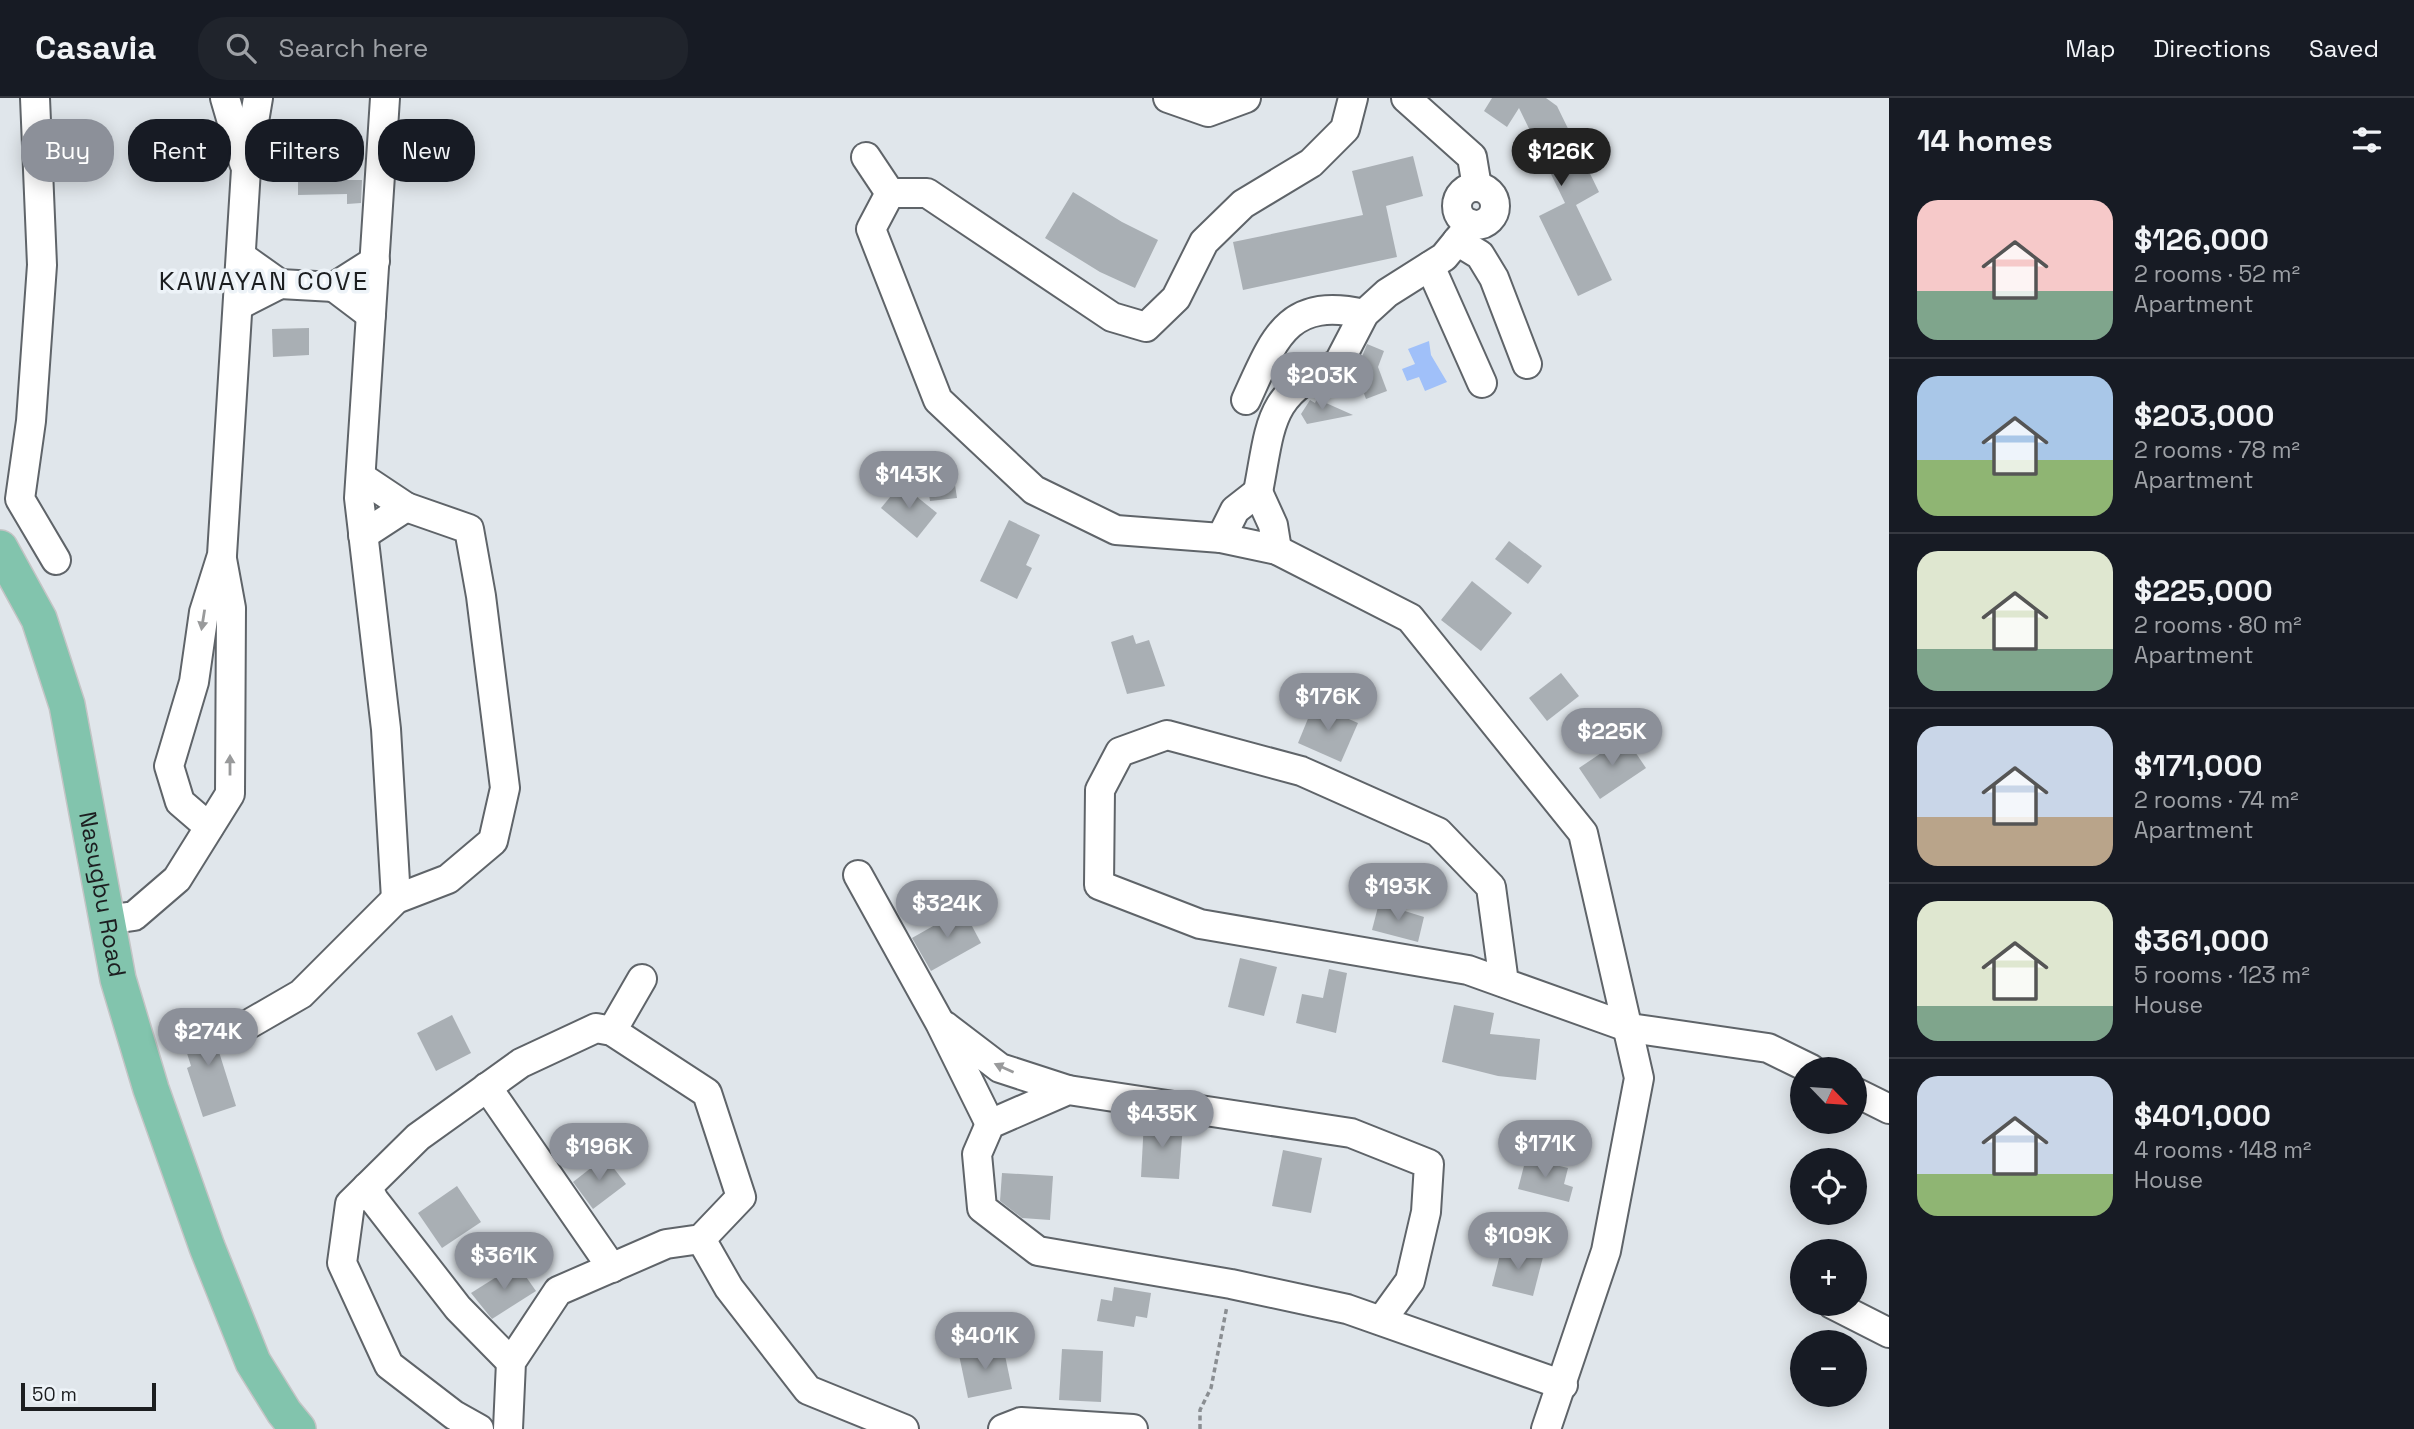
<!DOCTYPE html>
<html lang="en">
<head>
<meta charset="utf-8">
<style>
	:root { --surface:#171b24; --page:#20242c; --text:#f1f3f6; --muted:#9ea1a6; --line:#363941; --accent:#8c9099 }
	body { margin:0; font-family:"Space Grotesk",sans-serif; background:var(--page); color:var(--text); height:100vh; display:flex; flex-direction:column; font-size:26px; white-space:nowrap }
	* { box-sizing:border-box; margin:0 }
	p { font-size:23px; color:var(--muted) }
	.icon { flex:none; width:38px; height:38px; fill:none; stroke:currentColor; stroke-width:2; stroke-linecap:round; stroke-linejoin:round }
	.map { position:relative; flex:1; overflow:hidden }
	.panel { display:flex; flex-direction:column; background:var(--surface); width:525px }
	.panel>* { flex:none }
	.top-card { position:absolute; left:21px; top:21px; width:665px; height:63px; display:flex; gap:14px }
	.needle { width:46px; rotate:115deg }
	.tools { position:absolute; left:1790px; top:959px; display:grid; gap:14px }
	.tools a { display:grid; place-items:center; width:77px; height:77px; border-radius:50%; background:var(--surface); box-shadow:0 4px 18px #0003; font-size:35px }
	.scale { position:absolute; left:21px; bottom:18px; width:135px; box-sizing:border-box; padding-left:7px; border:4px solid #1c1e20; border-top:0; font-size:19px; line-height:24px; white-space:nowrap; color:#1c1e20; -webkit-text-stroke:5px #edf3f8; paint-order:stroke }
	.price { position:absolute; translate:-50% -60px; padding:0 16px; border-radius:24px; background:var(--accent); color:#fff; font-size:23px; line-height:46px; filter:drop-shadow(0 2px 4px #0008) }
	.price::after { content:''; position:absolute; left:50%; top:42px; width:21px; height:16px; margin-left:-10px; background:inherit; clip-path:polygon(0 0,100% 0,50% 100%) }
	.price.active { background:#222; color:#fff }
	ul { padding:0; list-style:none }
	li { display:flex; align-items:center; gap:21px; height:175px; padding:0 28px }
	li+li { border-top:2px solid var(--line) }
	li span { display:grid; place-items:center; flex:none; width:196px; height:140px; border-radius:21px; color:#555 }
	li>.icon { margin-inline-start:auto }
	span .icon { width:84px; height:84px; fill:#fffc; stroke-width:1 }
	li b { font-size:30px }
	h2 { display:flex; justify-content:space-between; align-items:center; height:84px; padding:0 28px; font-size:30px }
	.chip { padding:0 24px; border-radius:28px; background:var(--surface); box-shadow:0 4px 18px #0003; font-size:24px; line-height:63px }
	.chip.active { background:var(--accent); color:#fff }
	header { display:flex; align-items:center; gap:42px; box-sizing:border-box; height:98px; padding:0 35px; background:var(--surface); border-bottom:2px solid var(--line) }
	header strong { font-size:33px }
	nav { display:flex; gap:38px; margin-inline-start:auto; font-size:24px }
	.search { width:490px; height:63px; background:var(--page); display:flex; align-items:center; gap:18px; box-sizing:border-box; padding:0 24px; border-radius:28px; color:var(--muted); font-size:26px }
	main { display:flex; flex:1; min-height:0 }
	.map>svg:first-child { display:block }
</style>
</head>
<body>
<header>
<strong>Casavia</strong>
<div class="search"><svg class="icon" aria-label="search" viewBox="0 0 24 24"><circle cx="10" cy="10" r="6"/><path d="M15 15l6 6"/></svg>Search here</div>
<nav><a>Map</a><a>Directions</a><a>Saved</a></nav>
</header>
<main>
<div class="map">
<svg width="1889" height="1331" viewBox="0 0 1889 1331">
	<rect width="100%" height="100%" fill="#e0e6eb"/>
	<polygon fill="#a0c0f9" points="1429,243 1431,257 1447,284 1425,293 1419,279 1407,283 1402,271 1415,266 1408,251"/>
	<g fill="#a9afb4">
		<polygon points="1492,0 1546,0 1557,8 1599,94 1576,107 1612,182 1578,198 1539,118 1565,105 1519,10 1507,29 1484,13"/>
		<polygon points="333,56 333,82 362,82 361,105 347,106 347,96 298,97 298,57"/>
		<polygon points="1413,58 1423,98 1386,108 1397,159 1243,192 1233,144 1363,117 1352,73"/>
		<polygon points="1073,94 1122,124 1158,142 1135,190 1100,174 1045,140"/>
		<polygon points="309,230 309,257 273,259 272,231"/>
		<polygon points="1367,246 1384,253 1378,269 1387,293 1366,301 1356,274"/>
		<polygon points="1317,301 1353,317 1307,326 1301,316 1310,302 1315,305"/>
		<polygon points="952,367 957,400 930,403 925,371"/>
		<polygon points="901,386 937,415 917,440 881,410"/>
		<polygon points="1009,422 1040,437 1026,467 1032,470 1017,501 980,483"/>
		<polygon points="1509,443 1542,468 1528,486 1495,461"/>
		<polygon points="1472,483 1512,515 1481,553 1441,522"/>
		<polygon points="1133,537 1136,546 1149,542 1165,588 1127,596 1111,544"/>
		<polygon points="1561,575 1579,598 1547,623 1529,600"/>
		<polygon points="1314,606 1358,625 1341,664 1298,645"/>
		<polygon points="1625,639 1646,670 1600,701 1579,670"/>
		<polygon points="1379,805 1424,819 1418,844 1372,832"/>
		<polygon points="963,811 981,845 931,873 912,840"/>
		<polygon points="1240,860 1277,869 1264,918 1228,909"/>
		<polygon points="1329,871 1347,875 1336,935 1296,925 1302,896 1323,900"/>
		<polygon points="1454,907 1494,915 1490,936 1540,941 1536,982 1498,978 1442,964"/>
		<polygon points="452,917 471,955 436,973 417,935"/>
		<polygon points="214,922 224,952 219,954 236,1008 203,1019 187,970 191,968 180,933"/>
		<polygon points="1144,1023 1183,1026 1179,1081 1141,1079"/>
		<polygon points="1283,1052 1322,1060 1311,1115 1272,1108"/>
		<polygon points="605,1059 626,1086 593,1111 573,1084"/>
		<polygon points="1526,1060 1568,1070 1564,1086 1573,1089 1569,1104 1518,1091"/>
		<polygon points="1002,1075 1053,1078 1050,1122 1022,1120 1000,1103"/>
		<polygon points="457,1088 481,1124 442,1150 418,1115"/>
		<polygon points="1502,1149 1543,1159 1533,1198 1492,1188"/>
		<polygon points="517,1166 536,1193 492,1221 471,1195"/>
		<polygon points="1114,1189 1151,1195 1147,1220 1136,1218 1134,1229 1097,1223 1101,1201 1112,1203"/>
		<polygon points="1003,1248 1012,1291 968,1300 959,1257"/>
		<polygon points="1062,1251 1103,1253 1101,1304 1059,1302"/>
	</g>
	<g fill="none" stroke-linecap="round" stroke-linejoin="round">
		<g stroke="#5f6469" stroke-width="32">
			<g id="minor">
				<polyline points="35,0 42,167 31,323 20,401 56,462"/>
				<polyline points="225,0 244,65"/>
				<polyline points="385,0 359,400 386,631 396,801"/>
				<polyline points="1168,0 1208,14 1246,0"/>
				<polyline points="1353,0 1345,31 1311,65 1243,106 1204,144 1176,200 1146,229 1112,219 927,95 890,95 871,131 938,302 1034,392 1116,432 1221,440 1277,452 1410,520 1583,735 1639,980 1606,1153 1546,1331"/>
				<polyline points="1406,0 1472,59 1477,89"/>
				<polyline points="866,59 890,95"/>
				<circle cx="1476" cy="108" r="19"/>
				<polyline points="1457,143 1480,157 1494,180 1527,266"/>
				<polyline points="1430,168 1482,285"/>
				<polyline points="280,186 334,189"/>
				<polyline points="239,207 280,186 242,159"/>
				<polyline points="371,217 334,189 375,163"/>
				<path d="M1246 302C1274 241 1287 198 1364 216"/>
				<polyline points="361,379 406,409 363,437"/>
				<path d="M1258 394C1271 328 1267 293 1338 266L1364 216 1387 195 1444 159 1471 126"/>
				<polyline points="1221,440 1235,412 1258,394 1273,427 1277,452"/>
				<polyline points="209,729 180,704 169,668 194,584 204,514 222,457 246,71 258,0"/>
				<polyline points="858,777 940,925 990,1026"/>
				<polyline points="106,822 134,818 177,781 230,696 231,510 222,461"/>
				<polyline points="1504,885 1491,789 1438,734 1301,673 1167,637 1120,654 1100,692 1099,787 1200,826 1468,872 1630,930 1768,950 1811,971"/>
				<polyline points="249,926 301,896 396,801 448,781 493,743 505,690 481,498 469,431 406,409"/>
				<polyline points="945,928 1000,970 1068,992"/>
				<polyline points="612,933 642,881"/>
				<polyline points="487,989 612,1170"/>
				<polyline points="1855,994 1889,1011"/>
				<polyline points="367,1089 374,1102 458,1210 511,1264"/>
				<polyline points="701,1141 729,1190 808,1292 904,1331"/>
				<polyline points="1832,1206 1889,1235"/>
				<polyline points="1381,1223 1410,1183 1426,1114 1429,1066 1351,1035 1068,992 990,1026 977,1056 982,1110 1038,1153 1231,1186 1347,1211 1563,1287"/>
				<polyline points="479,1331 454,1317 389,1267 342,1165 350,1106 418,1039 521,965 596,930 612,933 707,995 741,1099 701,1141 666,1146 558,1193 511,1264 508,1331"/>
				<polyline points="1003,1331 1021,1324 1133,1331"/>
			</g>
		</g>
		<g stroke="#c4c4c5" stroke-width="38">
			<g id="major">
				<path id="s1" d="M0 450 39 521 67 607 118 881 151 991 207 1149 253 1264 284 1314 298 1331"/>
			</g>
		</g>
		<polyline stroke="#8a8e92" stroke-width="3.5" stroke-dasharray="5 3.5" stroke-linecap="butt" points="1200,1331 1200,1312 1211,1290 1227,1208"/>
		<use href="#minor" stroke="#fff" stroke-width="28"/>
		<use href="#major" stroke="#82c4ad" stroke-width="35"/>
	</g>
	<defs><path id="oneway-solid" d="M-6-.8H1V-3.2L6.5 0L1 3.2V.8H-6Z" transform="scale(1.75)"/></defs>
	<g fill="#999a9b">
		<use href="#oneway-solid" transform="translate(203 522) rotate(99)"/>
		<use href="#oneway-solid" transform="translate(230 667) rotate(-90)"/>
		<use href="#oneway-solid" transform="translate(1004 970) rotate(-156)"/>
	</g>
	<g text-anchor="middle" stroke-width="7" stroke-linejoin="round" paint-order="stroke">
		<g font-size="24" fill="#1c1e20" stroke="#edf3f8">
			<text dy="8" stroke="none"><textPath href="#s1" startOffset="364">Nasugbu Road</textPath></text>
		</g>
		<g font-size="26" letter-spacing="2" fill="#1c1e20" stroke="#edf3f8">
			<text x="264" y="192">KAWAYAN COVE</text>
		</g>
	</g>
</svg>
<div class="tools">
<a><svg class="needle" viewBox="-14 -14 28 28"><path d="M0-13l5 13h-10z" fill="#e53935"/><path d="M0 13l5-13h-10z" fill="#9ea1a6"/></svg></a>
<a><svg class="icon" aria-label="locate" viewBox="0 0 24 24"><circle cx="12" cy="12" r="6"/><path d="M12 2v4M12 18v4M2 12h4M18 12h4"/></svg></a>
<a>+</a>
<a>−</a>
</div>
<div class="scale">50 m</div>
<b class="price active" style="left:1561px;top:90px">$126K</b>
<b class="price" style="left:1322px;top:314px">$203K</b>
<b class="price" style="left:909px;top:413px">$143K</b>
<b class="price" style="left:1328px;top:635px">$176K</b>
<b class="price" style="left:1612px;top:670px">$225K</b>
<b class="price" style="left:1398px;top:825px">$193K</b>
<b class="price" style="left:947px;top:842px">$324K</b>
<b class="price" style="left:208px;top:970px">$274K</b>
<b class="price" style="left:1162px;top:1052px">$435K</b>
<b class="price" style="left:1545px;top:1082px">$171K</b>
<b class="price" style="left:599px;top:1085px">$196K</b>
<b class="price" style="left:1518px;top:1174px">$109K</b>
<b class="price" style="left:504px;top:1194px">$361K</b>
<b class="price" style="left:985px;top:1274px">$401K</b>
<div class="top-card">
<a class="chip active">Buy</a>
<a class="chip">Rent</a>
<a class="chip">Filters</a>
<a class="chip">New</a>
</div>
</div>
<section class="panel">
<h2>14 homes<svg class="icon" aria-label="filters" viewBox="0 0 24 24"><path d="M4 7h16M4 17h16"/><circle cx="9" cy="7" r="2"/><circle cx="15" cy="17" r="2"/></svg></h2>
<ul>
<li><span style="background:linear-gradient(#f6c9c9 65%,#7fa58c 0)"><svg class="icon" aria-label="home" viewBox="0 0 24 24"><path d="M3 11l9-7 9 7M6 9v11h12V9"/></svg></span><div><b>$126,000</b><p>2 rooms · 52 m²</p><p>Apartment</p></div></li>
<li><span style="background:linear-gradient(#a9c7e8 60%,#8fb573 0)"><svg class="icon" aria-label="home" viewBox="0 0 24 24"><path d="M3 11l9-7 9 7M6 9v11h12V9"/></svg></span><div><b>$203,000</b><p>2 rooms · 78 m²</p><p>Apartment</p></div></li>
<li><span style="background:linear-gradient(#dfe7d0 70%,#7fa58c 0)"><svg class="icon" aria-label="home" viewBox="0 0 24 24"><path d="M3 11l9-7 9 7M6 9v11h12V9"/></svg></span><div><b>$225,000</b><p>2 rooms · 80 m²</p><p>Apartment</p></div></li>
<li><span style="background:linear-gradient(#c9d6e8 65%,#b9a48a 0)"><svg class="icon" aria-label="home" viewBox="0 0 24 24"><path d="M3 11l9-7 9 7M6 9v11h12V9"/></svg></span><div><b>$171,000</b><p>2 rooms · 74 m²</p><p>Apartment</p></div></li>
<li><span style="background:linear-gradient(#dfe7d0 75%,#7fa58c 0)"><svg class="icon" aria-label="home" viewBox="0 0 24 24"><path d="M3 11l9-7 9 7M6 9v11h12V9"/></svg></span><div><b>$361,000</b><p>5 rooms · 123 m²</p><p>House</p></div></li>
<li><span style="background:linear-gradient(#c9d6e8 70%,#8fb573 0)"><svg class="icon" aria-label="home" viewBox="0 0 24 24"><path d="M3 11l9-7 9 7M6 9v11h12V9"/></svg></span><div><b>$401,000</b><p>4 rooms · 148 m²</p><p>House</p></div></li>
</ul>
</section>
</main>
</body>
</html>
